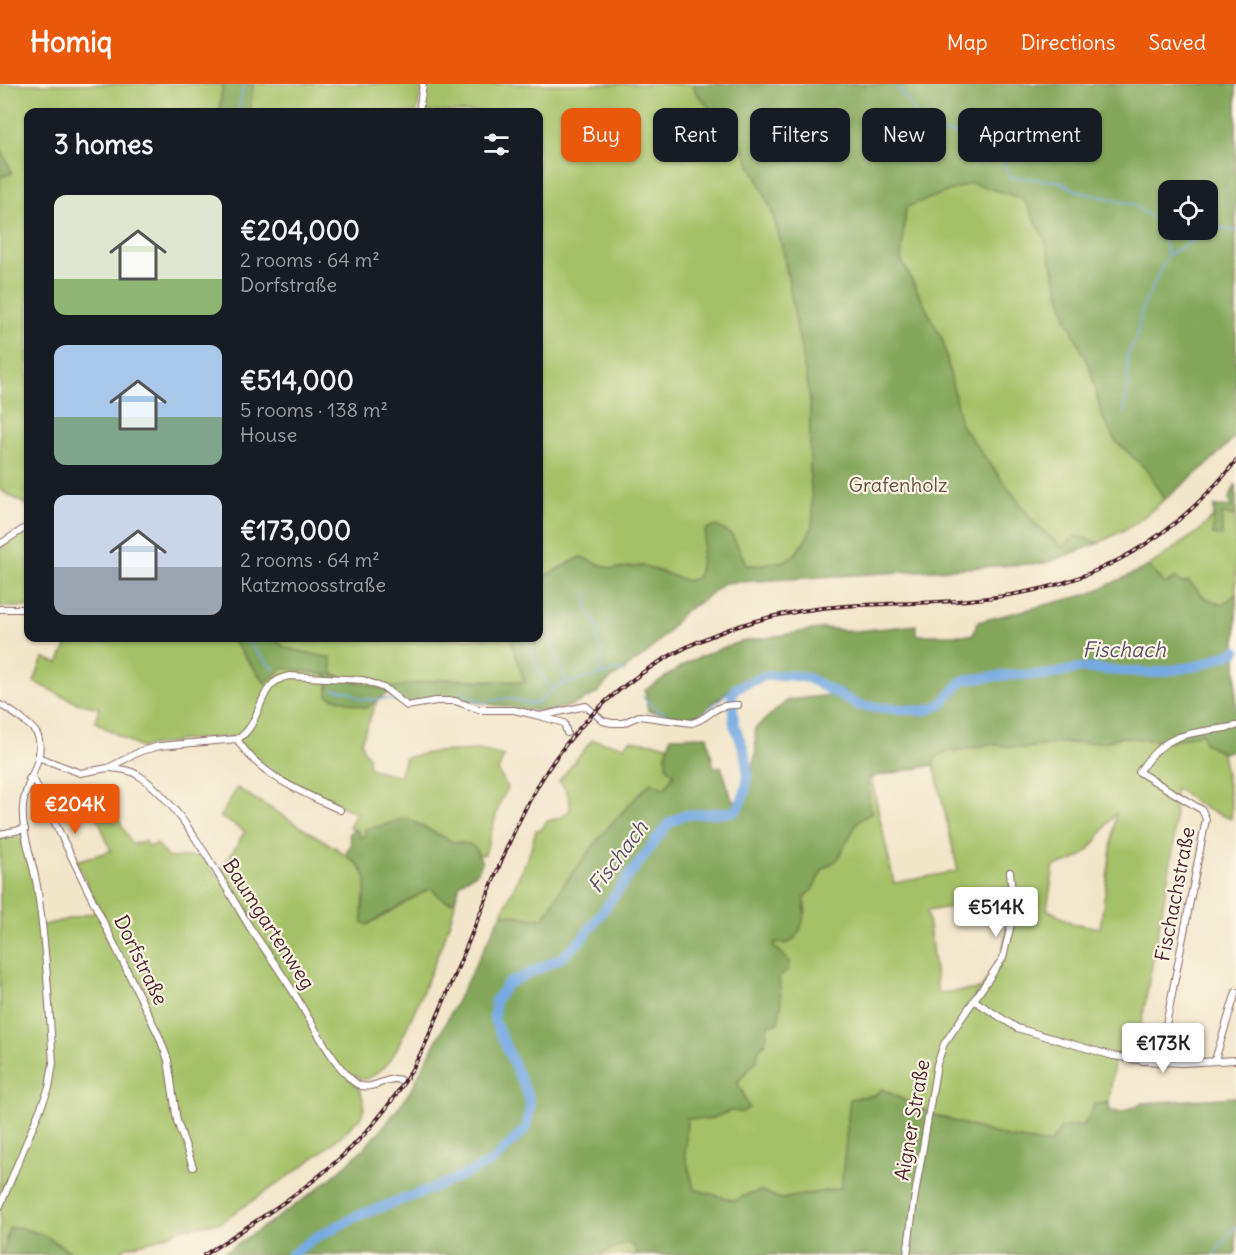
<!DOCTYPE html>
<html lang="en">
<head>
<meta charset="utf-8">
<style>
	:root { --surface:#171b24; --page:#20242c; --text:#f1f3f6; --muted:#9ea1a6; --accent:#ea580c }
	body { margin:0; font-family:Delius,sans-serif; background:var(--page); color:var(--text); height:100vh; display:flex; flex-direction:column; font-size:22px; white-space:nowrap }
	* { box-sizing:border-box; margin:0 }
	p { font-size:20px; color:var(--muted) }
	.icon { flex:none; width:33px; height:33px; fill:none; stroke:currentColor; stroke-width:2; stroke-linecap:round; stroke-linejoin:round }
	.map { position:relative; flex:1; overflow:hidden }
	.panel { position:absolute; left:24px; top:24px; width:519px; height:534px; display:flex; flex-direction:column; background:var(--surface); border-radius:12px; box-shadow:0 2px 4px #0004 }
	.panel>* { flex:none }
	.top-card { position:absolute; left:561px; top:24px; width:570px; height:54px; display:flex; gap:12px }
	.fabs { position:absolute; left:1158px; top:96px; display:grid; gap:12px }
	.fabs a { display:grid; place-items:center; width:60px; height:60px; border-radius:12px; background:var(--surface); box-shadow:0 2px 4px #0004; font-size:30px }
	.price { position:absolute; translate:-50% -51px; padding:0 14px; border-radius:6px; background:#fff; color:#222; font-size:20px; line-height:39px; filter:drop-shadow(0 2px 3px #0008) }
	.price::after { content:''; position:absolute; left:50%; top:36px; width:18px; height:14px; margin-left:-9px; background:inherit; clip-path:polygon(0 0,100% 0,50% 100%) }
	.price.on { background:var(--accent); color:#fff }
	ul { padding:0; list-style:none }
	li { display:flex; align-items:center; gap:18px; height:150px; padding:0 30px }
	li span { display:grid; place-items:center; flex:none; width:168px; height:120px; border-radius:12px; color:#555 }
	li>.icon { margin-inline-start:auto }
	span .icon { width:72px; height:72px; fill:#fffc; stroke-width:1 }
	li b { font-size:26px }
	h2 { display:flex; justify-content:space-between; align-items:center; height:72px; padding:0 30px; font-size:26px }
	.pill { padding:0 21px; border-radius:12px; background:var(--surface); box-shadow:0 2px 4px #0004; font-size:21px; line-height:54px }
	.pill.on { background:var(--accent); color:#fff }
	header { display:flex; align-items:center; gap:36px; box-sizing:border-box; height:84px; padding:0 30px; background:var(--accent); color:#fff }
	header strong { font-size:28px }
	nav { display:flex; gap:33px; margin-inline-start:auto; font-size:21px }
	.map>svg:first-child { display:block }
</style>
</head>
<body>
<header>
<strong>Homiq</strong>
<nav><a>Map</a><a>Directions</a><a>Saved</a></nav>
</header>
<div class="map">
<svg width="1236" height="1171" viewBox="0 0 1236 1171">
	<rect width="100%" height="100%" fill="#fcf5e5"/>
	<filter id="ink" filterUnits="userSpaceOnUse"><feTurbulence type="fractalNoise" baseFrequency=".0167" numOctaves="2"/><feDisplacementMap in="SourceGraphic" scale="12" xChannelSelector="R" yChannelSelector="G"/><feConvolveMatrix kernelMatrix="1 2 1 2 8 2 1 2 1" color-interpolation-filters="sRGB"/></filter>
	<filter id="wash" filterUnits="userSpaceOnUse"><feTurbulence type="fractalNoise" baseFrequency=".008" numOctaves="4" result="noise"/><feDisplacementMap in="SourceGraphic" scale="24" xChannelSelector="R" yChannelSelector="G"/><feGaussianBlur stdDeviation="1.35" result="paint"/><feColorMatrix in="noise" values="0 0 0 0 0 0 0 0 0 0 0 0 0 0 0 0 0 1.4 0 .05"/><feComposite in="paint" operator="in"/></filter>
	<g filter="url(#wash)">
		<rect width="100%" height="100%" fill="#f2e6ca"/>
		<g fill="#a5c167" stroke="#787049" stroke-width="1.5" fill-rule="evenodd">
			<polygon points="0,0 223,0 219,28 28,28 28,422 0,406 0,93 12,89 0,62"/>
			<polygon points="253,0 422,0 417,28 250,28"/>
			<polygon points="427,0 694,0 695,7 742,63 771,124 783,166 810,315 810,393 813,430 812,443 805,457 794,471 785,477 747,482 732,451 706,445 698,493 687,497 645,482 612,485 581,473 539,495 538,28 423,28"/>
			<polygon points="971,98 1024,115 1045,155 1067,235 1090,284 1102,332 1114,355 1149,388 1164,416 1135,440 1099,459 1076,452 1062,463 1035,440 961,341 943,257 901,175 906,123"/>
			<polygon points="1222,430 1236,432 1236,510 1222,521 1205,514 1188,497 1182,500 1177,494 1164,500 1149,482 1199,447 1214,432 1213,450 1222,452"/>
			<polygon points="28,445 28,523 0,523 0,464"/>
			<path d="M70 554H231L264 598 283 584 328 591 329 612 366 624 377 616 361 658 364 667 368 671 369 684 399 692 405 674 433 668 480 666 504 672 498 687 508 704 500 718 485 770 479 771C474 762 463 758 453 758L406 734 381 742 365 745V751L361 754 357 746 349 743 356 729 291 699 256 675 230 653 183 656 140 664 95 638 99 624 77 619 34 598 43 574 58 579Z"/>
			<polygon points="274,554 510,554 526,598 445,595 382,605 333,590 331,574 285,564"/>
			<path d="M1202 648 1205 659 1222 669 1232 724 1231 735 1206 725 1175 704 1174 761 1140 947 1133 972 1115 970 1109 1019 1095 1020 1084 1041 1061 1044 1051 1060 1006 1053 934 1031 882 1005 875 1011 850 1015 842 1104 781 1115 762 1107 746 1111 735 1117 694 1105 685 1070 687 1034 708 1036 730 1027 742 1028 744 1010 737 999 757 976 758 966 765 960 768 940 781 923 778 893 781 868 773 863 775 858 806 829 804 814 812 806 823 785 837 776 858 737 871 729 867 694 871 693 894 799 958 787 934 681 935 673 945 668 975 664 988 660 1023 664 1063 659 1104 658 1121 653 1170 658ZM1116 729 1100 844 1072 839 1047 825 1054 782C1094 775 1093 756 1116 729ZM1008 803 1011 824 1001 874 981 905 938 909 927 827 977 819 981 806Z"/>
			<path d="M592 656 625 662 630 656 669 661 666 671 674 690 664 705 651 698 609 742 562 803 545 833 534 835 502 829 530 768 536 746H541L547 737 560 734 570 726C571 714 567 706 559 697Z"/>
			<path d="M237 704 336 764 358 781 367 795V802L362 822 363 838 380 834 427 806 432 805 439 813 449 818 455 816C455 835 401 963 388 979 383 986 373 991 366 996L355 992 350 995 360 1006 363 1015 364 1024 361 1033 333 1059 299 1085 221 1138 184 1144 155 1156 126 1163 118 1171H75L44 1151 19 1143 6 1152 7 1162 0 1171V754L10 751 20 753C33 768 37 820 40 842L100 827 76 777 111 767 96 730 112 724 132 760 145 757 148 763 157 760 168 774 202 772 218 793 245 747 220 733Z"/>
			<polygon points="626,1159 634,1162 638,1171 598,1171"/>
		</g>
		<g fill="#84a75c" stroke="#676344" stroke-width="1.5" fill-rule="evenodd">
			<polygon points="223,0 253,0 250,28 219,28"/>
			<path d="M694 0H1236V352L1210 378 1164 416 1149 388 1114 355 1102 332 1090 284 1067 235 1045 155 1024 115 971 99 906 123 901 175 943 257 961 341 1035 440 1062 463 1076 452 1099 459 1046 479 724 499 699 519 683 528 667 549 645 571 607 598 596 610 571 622 544 628 437 613 409 619 388 609 366 624 328 612V591L283 584 265 599 231 554H274L285 564 331 574 333 591 382 605 445 595 525 598 510 554H538L539 495 581 473 612 485 644 482 687 497 698 493 706 445 717 442 732 451 747 482 785 477 795 471 805 457 812 443 813 430 810 393V315L783 166 771 124 742 63 695 7ZM1168 106H1208V146H1168Z"/>
			<polygon points="0,62 12,89 0,93"/>
			<polygon points="1236,400 1236,432 1222,430 1222,452 1213,450 1214,422 1231,423 1229,414"/>
			<path d="M1149 482 1164 500 1177 494 1182 500 1188 497 1205 514 1222 521 1236 510V666L1222 669 1205 659 1202 649 1170 658 1121 653 1104 658 1063 659 1023 664 988 660 975 664 945 668 936 673 934 681 867 694 871 729 858 737 837 776 823 785 812 806 804 814C806 832 801 867 775 858L773 862 789 876 788 886 779 893 781 923 778 939 768 940C767 951 767 958 758 966L757 976 737 998 749 1024 742 1028 730 1027 708 1036 687 1034 685 1070 694 1105 735 1117 746 1111 762 1107 781 1115 841 1104 850 1015 875 1011 882 1005 934 1031 1006 1053 1050 1060 1061 1044 1084 1041 1095 1020 1109 1019 1110 1027 1121 1028 1143 1019 1236 1013V1168L1234 1171H638L634 1162 626 1159 598 1171H223L225 1168C298 1120 363 1081 412 1004L502 829 534 835 545 833 562 803 609 742 651 698 665 705 674 690 666 682V671L671 653 707 652 714 684 721 682 733 718 745 713 756 668 755 644 788 616 848 609 788 589H763L735 601 697 632 682 633 648 627 645 606 687 579 711 568 740 558 824 544 856 547 916 541V551H973L977 538 1089 510Z"/>
			<path d="M406 734 453 758 470 760 476 765 482 779 477 789 465 795 460 800 455 816C444 820 439 811 432 805L427 806 367 841 363 838C359 808 380 793 347 772L346 768 351 761 349 749 353 746H357L361 754 365 751V745L381 742Z"/>
			<path d="M19 1143 44 1151 75 1171H1C8 1163 5 1154 9 1144Z"/>
		</g>
		<g fill="none" stroke-linecap="round" stroke-linejoin="round">
			<g stroke="#75a9e2" stroke-width="1.5">
				<polyline points="892,0 899,5 927,47 966,51 1000,66 1009,93 1058,97 1080,108 1132,120 1158,138 1168,171 1202,151 1221,144 1236,147"/>
				<polyline points="239,28 243,0"/>
				<polyline points="1124,330 1128,303 1127,274 1138,249 1142,225 1168,171"/>
				<polyline points="587,509 587,523 600,548 597,556 602,568 600,584 602,589"/>
				<polyline points="538,526 553,557 553,569 561,581 566,600"/>
				<polyline points="247,554 254,566 274,585"/>
				<path d="M524 554C533 565 531 568 536 580 540 589 546 597 552 605"/>
				<polyline points="334,605 350,608 360,615 371,616 388,615 398,618"/>
				<path d="M462 608 482 619C491 618 500 614 509 614 517 615 525 620 532 620 542 620 550 606 559 602 578 595 599 593 618 585L625 589"/>
				<path d="M642 612C657 629 682 644 704 630 716 622 722 609 736 604"/>
				<polyline points="1214,1171 1236,1142"/>
			</g>
			<polyline stroke="#75a9e2" stroke-width="10" points="291,1171 313,1155 357,1132 437,1103 492,1078 526,1044 530,1023 529,1014 494,936 495,917 507,900 561,874 581,856 668,740 684,731 732,728 738,725 745,708 748,691 744,666 734,640 732,610 736,604 764,592 788,591 808,594 860,622 924,627 941,621 948,612 964,596 1008,591 1048,591 1080,584 1152,589 1198,582 1236,567"/>
		</g>
	</g>
	<g filter="url(#ink)">
		<g fill="none" stroke-linecap="round" stroke-linejoin="round">
			<g stroke="#856563" stroke-width="8">
				<g id="minor">
					<polyline points="419,28 423,0"/>
					<polyline points="0,460 28,442"/>
					<polyline points="0,525 28,525"/>
					<path d="M0 621C9 625 35 643 38 652 46 674 24 700 23 722 21 749 33 776 37 802 46 861 49 921 53 979L49 1004 0 1122"/>
					<polyline points="543,633 564,639 567,649"/>
					<path d="M237 655C258 691 304 709 340 726"/>
					<path d="M38 673 80 689 108 684 141 667 160 662 237 655C264 641 255 598 289 592L363 596 386 605 407 622 436 617H455L481 626H514L540 632 586 622 603 637 612 639H623L639 632 692 639C713 633 711 620 738 621"/>
					<path d="M110 684C118 685 128 685 136 690 177 712 224 801 249 842 265 866 282 889 297 914 310 936 337 987 357 1000 372 1009 386 991 400 996"/>
					<polyline points="29,695 35,698 159,952 168,976 177,1037 193,1083"/>
					<polyline points="0,750 25,745"/>
					<polyline points="975,917 1017,944 1113,972 1144,977 1182,979 1236,976"/>
					<polyline points="1215,976 1236,908"/>
					<path d="M1159 977 1206 735 1202 726 1139 688C1167 645 1191 651 1236 642"/>
					<polyline points="907,1171 914,1117 937,980 944,960 1003,874 1014,828 1010,788"/>
				</g>
			</g>
			<use href="#minor" stroke="#fff" stroke-width="6"/>
			<g stroke="#4a1f2b" stroke-width="4">
				<path id="rail" d="M204 1171C296 1111 370 1069 422 967 444 919 464 869 484 820 506 764 529 706 567 659 635 573 737 529 845 522 907 518 971 520 1031 507 1114 490 1184 443 1236 377"/>
			</g>
			<use href="#rail" stroke="#fcf5e5" stroke-width="1.5" stroke-dasharray="4.5" stroke-linecap="butt"/>
		</g>
	</g>
	<g text-anchor="middle" stroke-width="4.5" stroke-linejoin="round" paint-order="stroke">
		<g font-size="20" fill="#65503d" stroke="#fcf5e5">
			<text x="898" y="408">Grafenholz</text>
		</g>
		<g font-size="20" fill="#4a1f2b" stroke="#fcf5e5">
			<text transform="translate(1175 810) rotate(-79)" y="7">Fischachstraße</text>
			<text transform="translate(269 840) rotate(57)" y="7">Baumgartenweg</text>
			<text transform="translate(141 876) rotate(64)" y="7">Dorfstraße</text>
			<text transform="translate(912 1036) rotate(-80)" y="7">Aigner Straße</text>
		</g>
		<g font-size="21" font-style="italic" fill="#594f6b" stroke="#fcf5e5">
			<text x="1124" y="573">Fischach</text>
			<text transform="translate(618 773) rotate(-53)" y="7">Fischach</text>
		</g>
	</g>
</svg>
<div class="fabs">
<a><svg class="icon" aria-label="locate" viewBox="0 0 24 24"><circle cx="12" cy="12" r="6"/><path d="M12 2v4M12 18v4M2 12h4M18 12h4"/></svg></a>
</div>
<b class="price on" style="left:75px;top:751px">€204K</b>
<b class="price" style="left:996px;top:854px">€514K</b>
<b class="price" style="left:1163px;top:990px">€173K</b>
<div class="top-card">
<a class="pill on">Buy</a>
<a class="pill">Rent</a>
<a class="pill">Filters</a>
<a class="pill">New</a>
<a class="pill">Apartment</a>
</div>
<section class="panel">
<h2>3 homes<svg class="icon" aria-label="filters" viewBox="0 0 24 24"><path d="M4 7h16M4 17h16"/><circle cx="9" cy="7" r="2"/><circle cx="15" cy="17" r="2"/></svg></h2>
<ul>
<li><span style="background:linear-gradient(#dfe7d0 70%,#8fb573 0)"><svg class="icon" aria-label="home" viewBox="0 0 24 24"><path d="M3 11l9-7 9 7M6 9v11h12V9"/></svg></span><div><b>€204,000</b><p>2 rooms · 64 m²</p><p>Dorfstraße</p></div></li>
<li><span style="background:linear-gradient(#a9c7e8 60%,#7fa58c 0)"><svg class="icon" aria-label="home" viewBox="0 0 24 24"><path d="M3 11l9-7 9 7M6 9v11h12V9"/></svg></span><div><b>€514,000</b><p>5 rooms · 138 m²</p><p>House</p></div></li>
<li><span style="background:linear-gradient(#c9d6e8 60%,#9aa5b1 0)"><svg class="icon" aria-label="home" viewBox="0 0 24 24"><path d="M3 11l9-7 9 7M6 9v11h12V9"/></svg></span><div><b>€173,000</b><p>2 rooms · 64 m²</p><p>Katzmoosstraße</p></div></li>
</ul>
</section>
</div>
</body>
</html>
